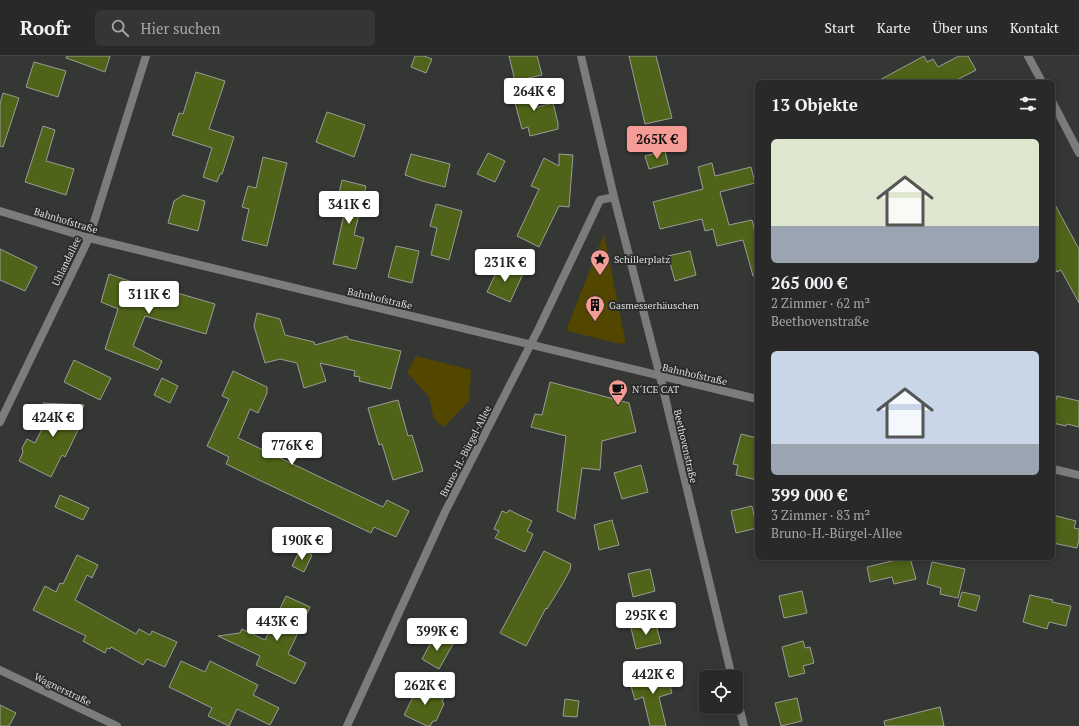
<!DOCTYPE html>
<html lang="de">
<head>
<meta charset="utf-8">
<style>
	:root { --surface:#282928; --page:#343534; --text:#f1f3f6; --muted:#a5a6a8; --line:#444545; --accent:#f59c96 }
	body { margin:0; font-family:"PT Serif",serif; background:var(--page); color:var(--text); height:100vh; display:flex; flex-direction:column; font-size:15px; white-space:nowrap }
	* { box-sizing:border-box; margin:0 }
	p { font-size:13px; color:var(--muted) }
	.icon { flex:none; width:22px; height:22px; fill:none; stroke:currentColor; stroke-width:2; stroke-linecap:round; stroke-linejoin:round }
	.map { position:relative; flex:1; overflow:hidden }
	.drawer { position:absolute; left:755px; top:24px; width:300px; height:480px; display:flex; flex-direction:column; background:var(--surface); border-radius:6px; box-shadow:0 2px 10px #0003,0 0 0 1px var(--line) }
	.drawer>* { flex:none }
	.tools { position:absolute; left:699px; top:614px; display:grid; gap:8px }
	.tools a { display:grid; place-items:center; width:44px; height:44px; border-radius:6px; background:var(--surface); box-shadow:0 2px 10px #0003,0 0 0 1px var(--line); font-size:20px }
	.price { position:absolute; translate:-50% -34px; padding:0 9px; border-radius:4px; background:#fff; color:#222; font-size:13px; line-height:26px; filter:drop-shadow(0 1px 2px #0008) }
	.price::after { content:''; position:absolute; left:50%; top:24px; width:12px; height:9px; margin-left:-6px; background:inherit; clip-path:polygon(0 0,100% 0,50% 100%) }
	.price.selected { background:var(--accent); color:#111 }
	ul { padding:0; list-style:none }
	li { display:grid; align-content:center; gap:8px; height:212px; padding:0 16px }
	li span { display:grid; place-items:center; height:124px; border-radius:6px; color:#555 }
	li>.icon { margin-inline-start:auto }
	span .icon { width:72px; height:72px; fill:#fffc; stroke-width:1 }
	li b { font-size:17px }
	h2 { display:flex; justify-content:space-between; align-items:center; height:48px; padding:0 16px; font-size:17px }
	header { display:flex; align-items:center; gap:24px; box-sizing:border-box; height:56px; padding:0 20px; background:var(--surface); border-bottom:1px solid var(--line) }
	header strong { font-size:19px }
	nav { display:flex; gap:22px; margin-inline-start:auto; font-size:14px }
	.search { width:280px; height:36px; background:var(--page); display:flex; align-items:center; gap:10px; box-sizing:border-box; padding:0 14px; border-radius:6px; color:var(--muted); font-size:15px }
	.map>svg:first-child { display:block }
</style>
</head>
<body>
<header>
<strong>Roofr</strong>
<div class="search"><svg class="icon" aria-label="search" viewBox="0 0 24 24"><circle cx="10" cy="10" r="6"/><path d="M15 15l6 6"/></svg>Hier suchen</div>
<nav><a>Start</a><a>Karte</a><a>Über uns</a><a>Kontakt</a></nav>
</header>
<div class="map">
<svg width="1079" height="670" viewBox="0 0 1079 670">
	<rect width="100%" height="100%" fill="#353735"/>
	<g fill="#534700">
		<polygon points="604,178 625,283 625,286 620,288 568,275 567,272"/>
		<polygon points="416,300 471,314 469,345 444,371 434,363 429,341 407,316"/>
	</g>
	<g fill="#4f6319" stroke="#9b9c99">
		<polygon points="67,0 110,0 105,16 66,2"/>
		<polygon points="415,0 424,0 432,3 426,17 411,11"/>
		<polygon points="509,0 537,0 542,19 515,25"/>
		<polygon points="629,0 656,0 672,62 645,68"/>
		<polygon points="924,0 927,6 933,3 938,11 959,0 968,0 976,14 953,26 876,26"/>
		<polygon points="34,6 66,15 58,41 26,31"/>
		<polygon points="196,16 225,25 209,73 234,81 222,118 220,118 217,126 203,121 212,92 172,79 179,57 183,58"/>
		<polygon points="527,25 534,52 553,47 558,67 558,73 530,80 528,71 522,73 515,47 517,46 514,28"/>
		<polygon points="3,37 19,42 3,91 0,90 0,48"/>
		<polygon points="327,56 365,69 354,101 316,86"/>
		<polygon points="43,70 55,74 46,105 74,113 66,139 25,126"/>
		<polygon points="665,95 668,108 649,113 645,100"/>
		<polygon points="488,97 505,105 495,126 477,118"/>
		<polygon points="411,98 450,108 445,131 422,125 405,119"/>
		<polygon points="559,98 573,99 569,151 559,150 539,191 517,180 539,133 531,130 544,102 559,110"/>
		<polygon points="263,101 287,107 267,190 242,184 249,153 242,151 248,130 256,132"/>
		<polygon points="712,107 715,120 751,111 755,127 720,136 729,169 752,164 757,184 757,220 753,220 743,184 717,190 713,173 705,175 702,163 660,173 653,146 703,133 698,111"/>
		<polygon points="342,124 366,130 354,179 364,182 356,213 333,208 344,158 335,156"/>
		<polygon points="183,139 205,145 198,175 168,167 174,145"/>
		<polygon points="1053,145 1079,193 1079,247 1061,214 1057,216 1053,209"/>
		<polygon points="436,148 462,155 449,204 431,199 437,172 430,170"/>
		<polygon points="396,190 419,195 412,227 388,221"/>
		<polygon points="0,193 37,211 25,235 0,224"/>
		<polygon points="690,195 696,219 675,225 668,200"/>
		<polygon points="500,208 523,218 510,246 487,236"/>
		<polygon points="109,218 173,240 174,236 215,248 206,278 145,260 133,290 162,305 158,314 105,293 118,253 101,246"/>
		<polygon points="257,257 280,263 285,279 314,286 315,289 347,280 348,283 401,295 391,333 359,325 360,321 354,320 355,315 320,307 326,325 304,332 297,307 280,303 265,307 254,270"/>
		<polygon points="74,304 111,322 100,344 64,326"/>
		<polygon points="233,315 267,331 267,337 258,357 250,353 238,382 383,451 387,444 409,455 396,481 374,471 371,477 259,424 226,408 229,401 207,390 229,343 222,340"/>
		<polygon points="162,322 178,330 170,347 154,339"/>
		<polygon points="550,326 629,347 636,376 602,385 600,414 582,412 575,463 557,455 566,380 531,371 535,358 542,359"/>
		<polygon points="1057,340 1079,345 1079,371 1067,368 1066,370 1053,367 1053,354"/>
		<polygon points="398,344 408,380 412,379 423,415 393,424 382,388 379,389 368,352"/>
		<polygon points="43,347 84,349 74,370 79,372 65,401 62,399 51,421 19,405 23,396 22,392 27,383 35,387 50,357"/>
		<polygon points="741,378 757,382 757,424 736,419 738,409 733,408"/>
		<polygon points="641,409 648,436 622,443 614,417"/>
		<polygon points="60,439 89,452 83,464 55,451"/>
		<polygon points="752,450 757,472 736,477 731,455"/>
		<polygon points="509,454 532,465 527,475 533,478 525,496 495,482 499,475 494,473 502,455 507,457"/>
		<polygon points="1053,459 1076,465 1074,472 1079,473 1079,483 1077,492 1053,487"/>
		<polygon points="612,464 619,489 599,494 594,469"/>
		<polygon points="300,494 312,499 304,516 292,510"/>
		<polygon points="544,495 571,508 570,514 563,527 547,553 546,552 526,590 500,577"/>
		<polygon points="77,499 98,509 92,522 87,519 75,544 136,578 139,573 150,579 152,575 177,586 165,611 147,603 143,609 111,591 110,593 107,592 105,597 83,585 86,580 33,554 45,530 56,536 60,527 63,528"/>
		<polygon points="904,502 910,502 916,523 894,528 892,521 870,526 867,511"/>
		<polygon points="932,506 965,513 958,542 940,538 941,532 927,528"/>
		<polygon points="650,513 655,535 633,541 628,518"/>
		<polygon points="802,535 807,557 784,562 779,540"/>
		<polygon points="962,536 980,540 976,555 958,550"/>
		<polygon points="1030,539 1053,544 1052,546 1071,550 1066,570 1049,566 1047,573 1023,566"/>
		<polygon points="286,540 310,551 288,598 306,607 295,628 256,609 260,600 218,580 240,577 242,573 265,584"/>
		<polygon points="655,566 661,587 636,593 631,572"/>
		<polygon points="435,579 453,588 439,613 422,603"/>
		<polygon points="803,585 805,592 810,591 814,607 803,610 805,617 789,621 782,591"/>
		<polygon points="181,605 205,616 210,605 258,629 253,639 279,652 270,669 237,653 229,670 208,660 212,652 169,631"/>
		<polygon points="665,614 672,637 659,641 666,670 650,670 643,641 635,644 630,627 639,625 638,622"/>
		<polygon points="420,627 445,640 442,645 444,648 436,665 433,665 430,670 427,670 404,659"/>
		<polygon points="797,642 802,665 781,670 775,647"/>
		<polygon points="565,643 579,645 577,661 563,660"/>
		<polygon points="0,649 16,657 9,670 0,670"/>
		<polygon points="940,651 944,670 885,670 884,665"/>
	</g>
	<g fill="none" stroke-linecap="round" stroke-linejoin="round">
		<g stroke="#7b7c7c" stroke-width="8">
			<polyline points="581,0 614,141 660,320 732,621"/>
			<polyline points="1028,0 1042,26"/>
			<polyline points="1053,47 1079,97"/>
			<polyline points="0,155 89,182 179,204 757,343"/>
			<polyline points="0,366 89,182 146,0"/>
			<polyline points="1053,413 1079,419"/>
			<polyline points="0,614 117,670"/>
			<polyline points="736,638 744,670"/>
			<polyline points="347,670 445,456 539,272 600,144 614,141"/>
		</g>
	</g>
	<defs>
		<g id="sight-pin" transform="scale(1)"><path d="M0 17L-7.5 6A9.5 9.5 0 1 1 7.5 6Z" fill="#f59c96" stroke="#2b2d2b"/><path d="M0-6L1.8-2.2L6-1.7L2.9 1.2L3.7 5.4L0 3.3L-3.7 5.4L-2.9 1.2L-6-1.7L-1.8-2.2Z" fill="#111"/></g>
		<g id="building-pin" transform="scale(1)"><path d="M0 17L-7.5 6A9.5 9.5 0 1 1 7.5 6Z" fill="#f59c96" stroke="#2b2d2b"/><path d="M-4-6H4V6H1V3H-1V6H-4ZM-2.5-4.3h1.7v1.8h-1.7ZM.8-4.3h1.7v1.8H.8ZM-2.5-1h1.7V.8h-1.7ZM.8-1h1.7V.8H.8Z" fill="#111"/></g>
		<g id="cafe-pin" transform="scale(1)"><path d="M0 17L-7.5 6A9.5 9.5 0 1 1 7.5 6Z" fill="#f59c96" stroke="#2b2d2b"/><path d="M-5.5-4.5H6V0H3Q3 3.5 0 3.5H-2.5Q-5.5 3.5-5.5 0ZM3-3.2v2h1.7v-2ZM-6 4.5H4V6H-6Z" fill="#111"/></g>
	</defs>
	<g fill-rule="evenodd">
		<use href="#sight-pin" x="600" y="203"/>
		<use href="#building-pin" x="595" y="249"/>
		<use href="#cafe-pin" x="618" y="333"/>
	</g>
	<g text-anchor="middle" stroke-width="4" stroke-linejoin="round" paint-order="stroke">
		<g font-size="10" fill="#dcdddc" stroke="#2b2d2b">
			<text transform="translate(66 164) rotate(17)" y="4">Bahnhofstraße</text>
			<text transform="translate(66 205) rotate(-64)" y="4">Uhlandallee</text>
			<text transform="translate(380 242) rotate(13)" y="4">Bahnhofstraße</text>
			<text transform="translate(695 318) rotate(13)" y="4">Bahnhofstraße</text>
			<text transform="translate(686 390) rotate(77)" y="4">Beethovenstraße</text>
			<text transform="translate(465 395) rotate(-63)" y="4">Bruno-H.-Bürgel-Allee</text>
			<text transform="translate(63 633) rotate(26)" y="4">Wagnerstraße</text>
		</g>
		<g font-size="10" fill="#dcdddc" stroke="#2b2d2b" text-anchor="start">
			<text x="614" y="207">Schillerplatz</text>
			<text x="609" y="253">Gasmesserhäuschen</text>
			<text x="632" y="337">N´ICE CAT</text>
		</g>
	</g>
</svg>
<div class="tools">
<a><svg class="icon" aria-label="locate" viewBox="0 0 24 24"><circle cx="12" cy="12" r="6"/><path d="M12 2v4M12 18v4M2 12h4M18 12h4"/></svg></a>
</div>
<b class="price" style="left:534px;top:56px">264K €</b>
<b class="price selected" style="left:657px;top:104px">265K €</b>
<b class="price" style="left:349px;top:169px">341K €</b>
<b class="price" style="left:505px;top:227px">231K €</b>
<b class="price" style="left:149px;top:259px">311K €</b>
<b class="price" style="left:53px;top:382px">424K €</b>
<b class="price" style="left:292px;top:410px">776K €</b>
<b class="price" style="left:302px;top:505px">190K €</b>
<b class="price" style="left:646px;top:580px">295K €</b>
<b class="price" style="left:277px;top:586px">443K €</b>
<b class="price" style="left:437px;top:596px">399K €</b>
<b class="price" style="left:653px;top:639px">442K €</b>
<b class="price" style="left:425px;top:650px">262K €</b>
<section class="drawer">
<h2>13 Objekte<svg class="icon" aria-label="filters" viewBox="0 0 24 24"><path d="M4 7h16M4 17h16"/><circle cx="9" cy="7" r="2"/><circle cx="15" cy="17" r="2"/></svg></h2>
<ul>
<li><span style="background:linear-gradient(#dfe7d0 70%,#9aa5b1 0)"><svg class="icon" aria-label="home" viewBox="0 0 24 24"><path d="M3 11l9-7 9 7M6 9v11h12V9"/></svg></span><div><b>265 000 €</b><p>2 Zimmer · 62 m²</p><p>Beethovenstraße</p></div></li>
<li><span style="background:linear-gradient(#c9d6e8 75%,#9aa5b1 0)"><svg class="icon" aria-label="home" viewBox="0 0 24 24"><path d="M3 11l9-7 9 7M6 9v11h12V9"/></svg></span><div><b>399 000 €</b><p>3 Zimmer · 83 m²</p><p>Bruno-H.-Bürgel-Allee</p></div></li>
</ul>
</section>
</div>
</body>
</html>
